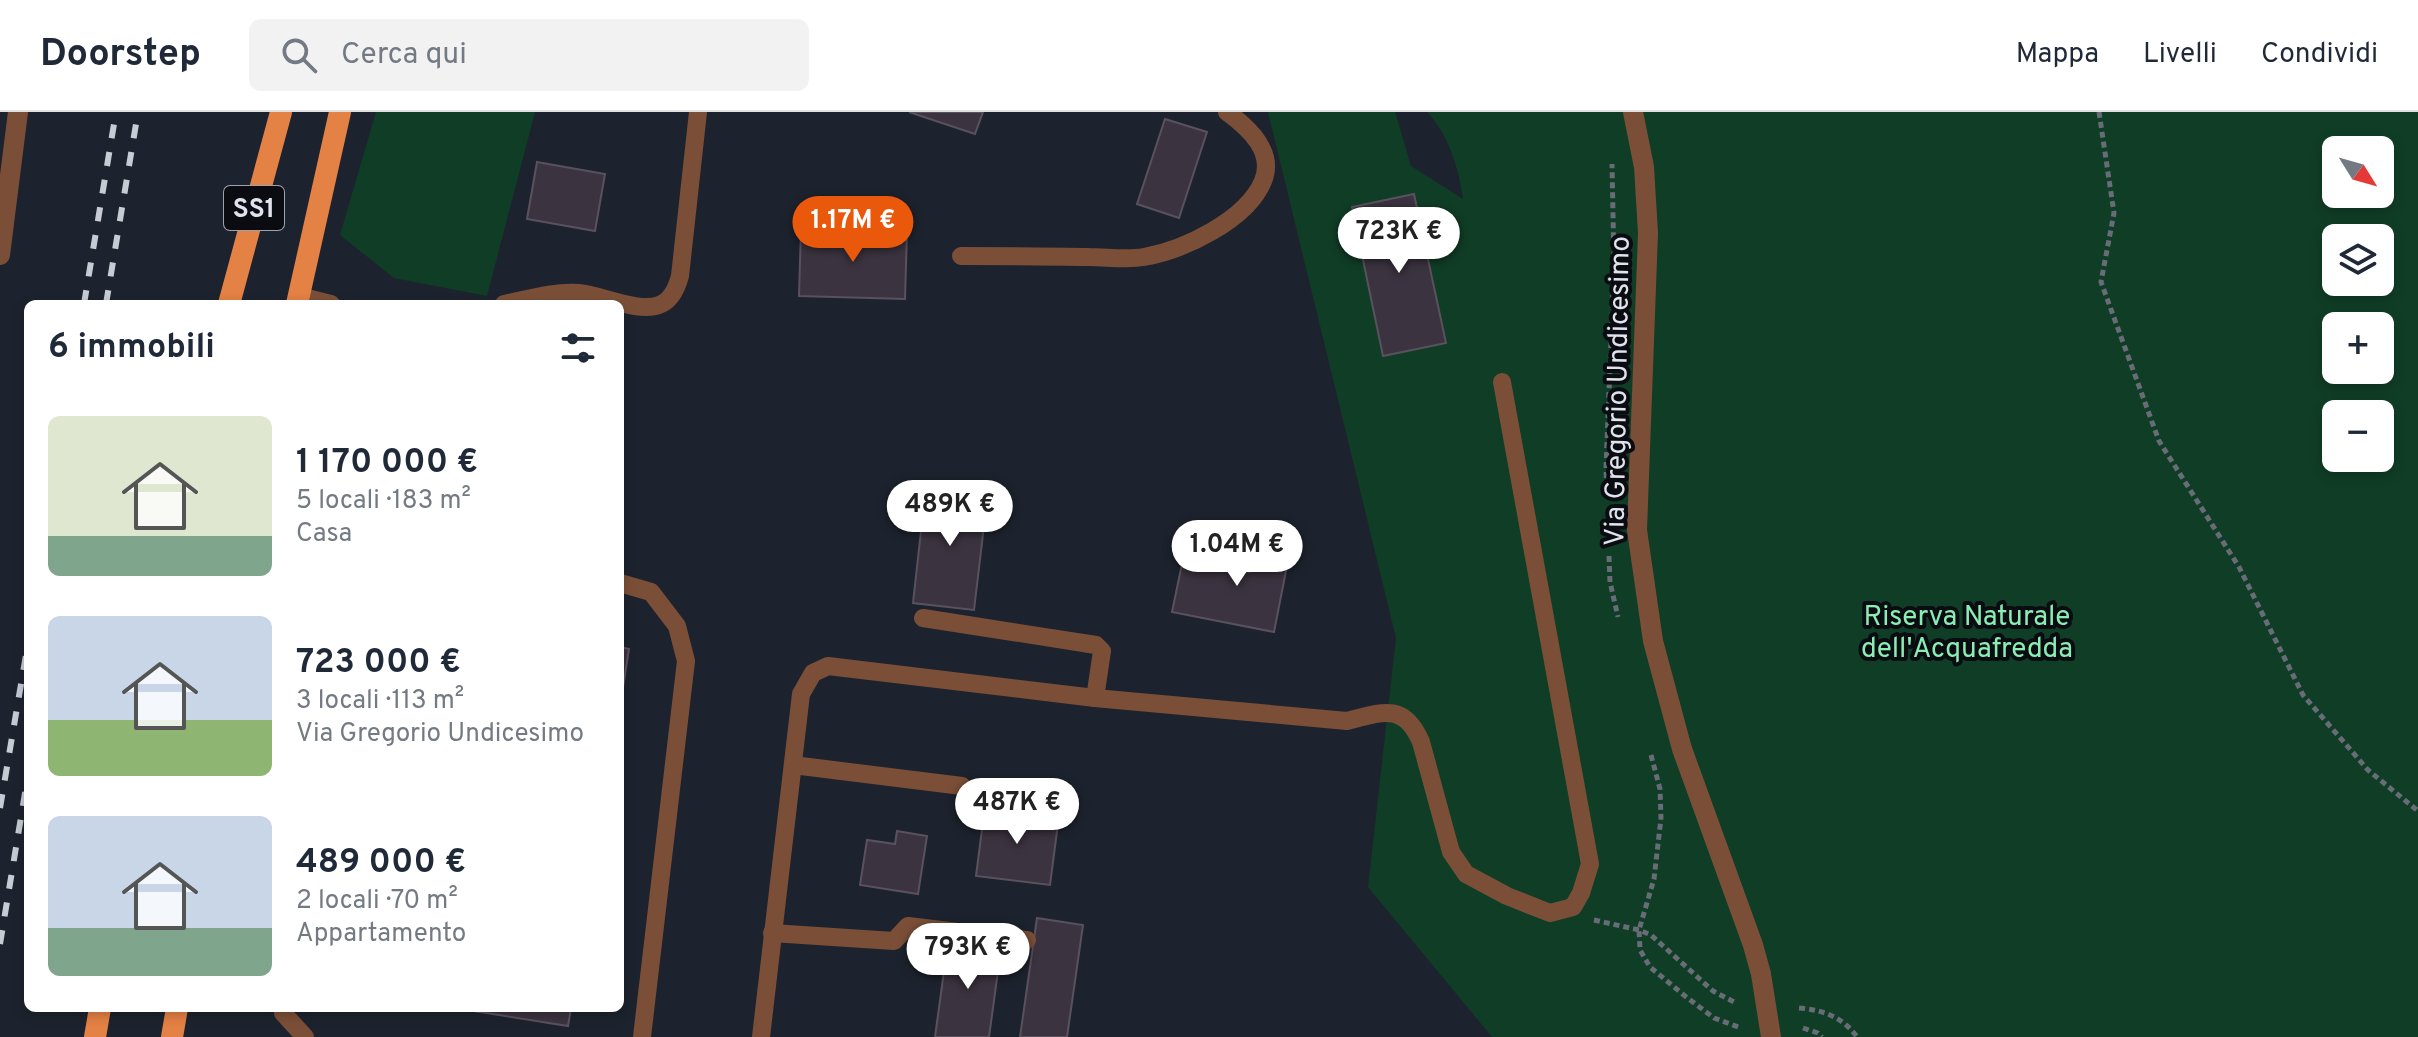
<!DOCTYPE html>
<html lang="it">
<head>
<meta charset="utf-8">
<style>
	:root { --surface:#fff; --page:#f2f2f3; --text:#1f2937; --muted:#747a83; --line:#e0e1e3; --accent:#ea580c }
	body { margin:0; font-family:Overpass,sans-serif; background:var(--page); color:var(--text); height:100vh; display:flex; flex-direction:column; font-size:30px; white-space:nowrap }
	* { box-sizing:border-box; margin:0 }
	p { font-size:26px; color:var(--muted) }
	.icon { flex:none; width:44px; height:44px; fill:none; stroke:currentColor; stroke-width:2; stroke-linecap:round; stroke-linejoin:round }
	.map { position:relative; flex:1; overflow:hidden }
	.drawer { position:absolute; left:24px; top:188px; width:600px; height:712px; display:flex; flex-direction:column; background:var(--surface); border-radius:12px; box-shadow:0 4px 12px #0003 }
	.drawer>* { flex:none }
	.needle { width:52px; rotate:127deg }
	.tools { position:absolute; left:2322px; top:24px; display:grid; gap:16px }
	.tools a { display:grid; place-items:center; width:72px; height:72px; border-radius:12px; background:var(--surface); box-shadow:0 4px 12px #0003; font-size:40px }
	.price { position:absolute; translate:-50% -68px; padding:0 18px; border-radius:28px; background:#fff; color:#222; font-size:26px; line-height:52px; filter:drop-shadow(0 2px 4px #0008) }
	.price::after { content:''; position:absolute; left:50%; top:48px; width:24px; height:18px; margin-left:-12px; background:inherit; clip-path:polygon(0 0,100% 0,50% 100%) }
	.price.selected { background:var(--accent); color:#fff }
	ul { padding:0; list-style:none }
	li { display:flex; align-items:center; gap:24px; height:200px; padding:0 24px }
	li span { display:grid; place-items:center; flex:none; width:224px; height:160px; border-radius:12px; color:#555 }
	li>.icon { margin-inline-start:auto }
	span .icon { width:96px; height:96px; fill:#fffc; stroke-width:1 }
	li b { font-size:34px }
	h2 { display:flex; justify-content:space-between; align-items:center; height:96px; padding:0 24px; font-size:34px }
	header { display:flex; align-items:center; gap:48px; box-sizing:border-box; height:112px; padding:0 40px; background:var(--surface); border-bottom:2px solid var(--line) }
	header strong { font-size:38px }
	nav { display:flex; gap:44px; margin-inline-start:auto; font-size:28px }
	.search { width:560px; height:72px; background:var(--page); display:flex; align-items:center; gap:20px; box-sizing:border-box; padding:0 28px; border-radius:12px; color:var(--muted); font-size:30px }
	.map>svg:first-child { display:block }
</style>
</head>
<body>
<header>
<strong>Doorstep</strong>
<div class="search"><svg class="icon" aria-label="search" viewBox="0 0 24 24"><circle cx="10" cy="10" r="6"/><path d="M15 15l6 6"/></svg>Cerca qui</div>
<nav><a>Mappa</a><a>Livelli</a><a>Condividi</a></nav>
</header>
<div class="map">
<svg width="2418" height="925" viewBox="0 0 2418 925">
	<rect width="100%" height="100%" fill="#1d232e"/>
	<g fill="#103d26" fill-rule="evenodd">
		<polygon points="376,0 535,0 487,184 394,166 340,123"/>
		<path d="M1268 0H1395L1411 54 1463 87C1459 57 1449 23 1427 0H2418V925H1492L1368 775 1396 526ZM2336 38H2380V82H2336ZM2336 126H2380V170H2336ZM2336 214H2380V258H2336ZM2336 302H2380V346H2336Z"/>
	</g>
	<g fill="#3b333f" stroke="#5a515e" stroke-width="2">
		<polygon points="909,0 983,0 975,22"/>
		<polygon points="1165,7 1207,20 1179,106 1137,92"/>
		<polygon points="537,50 605,62 595,119 527,107"/>
		<polygon points="1414,82 1446,231 1383,244 1352,95"/>
		<polygon points="801,116 907,119 905,187 799,184"/>
		<polygon points="926,374 988,380 974,498 913,491"/>
		<polygon points="1257,422 1292,428 1274,520 1172,500 1183,447 1249,460"/>
		<polygon points="620,535 629,537 620,595"/>
		<polygon points="985,694 1059,704 1050,773 976,764"/>
		<polygon points="897,719 927,724 918,782 860,773 867,728 895,732"/>
		<polygon points="1037,806 1083,813 1067,925 1020,925"/>
		<polygon points="948,830 1001,837 989,925 935,925"/>
		<polygon points="454,896 571,896 568,914"/>
	</g>
	<g fill="none" stroke-linecap="round" stroke-linejoin="round">
		<g stroke="#676c76" stroke-width="5" stroke-dasharray="6 4" stroke-linecap="butt">
			<polyline points="2099,0 2114,101 2101,170 2159,329 2239,455 2303,583 2368,658 2418,699"/>
			<polyline points="1607,386 1606,356 1614,153 1612,52"/>
			<polyline points="1609,444 1610,470 1618,505"/>
			<polyline points="1651,643 1660,677 1661,706 1654,767 1639,818 1640,838 1650,855 1685,884 1714,906 1741,916"/>
			<polyline points="1594,808 1639,818 1651,823 1713,879 1734,890"/>
			<path d="M1799 896C1823 898 1843 905 1857 925"/>
			<polyline points="1803,916 1818,921 1822,925"/>
		</g>
		<g stroke="#7b4f37" stroke-width="18">
			<path d="M961 144C1004 144 1046 144 1089 145 1107 145 1127 148 1144 145 1184 138 1247 108 1263 69 1275 40 1249 16 1227 0"/>
			<polyline points="299,184 331,192"/>
			<path d="M504 192C528 187 555 179 579 181 601 183 639 201 659 193 671 189 677 175 680 164L698 0"/>
			<polyline points="620,471 651,480 677,514 686,549 642,925"/>
			<polyline points="923,506 1096,533 1102,539 1095,586"/>
			<polyline points="793,653 962,674"/>
			<polyline points="772,821 894,829 908,814 1027,828"/>
			<polyline points="283,896 283,901 305,925"/>
			<path d="M761 925 801 582 813 561 828 554 1095 586 1347 609C1382 600 1404 590 1421 630L1451 740 1466 762 1507 784 1550 801 1573 795 1581 781 1590 752 1502 270"/>
		</g>
		<polyline stroke="#7b4f37" stroke-width="20" points="0,143 18,0"/>
		<polyline stroke="#7b4f37" stroke-width="20" points="1633,0 1644,55 1648,121 1637,418 1653,529 1682,637 1753,833 1761,862 1771,925"/>
		<g stroke="#e48144" stroke-width="22">
			<polyline points="229,192 281,0"/>
			<polyline points="297,192 340,0"/>
			<polyline points="95,925 100,896"/>
			<polyline points="172,925 177,896"/>
		</g>
		<g stroke="#c7cbd4" stroke-width="6" stroke-dasharray="14 14" stroke-linecap="butt">
			<polyline points="84,192 116,0"/>
			<polyline points="106,192 138,0"/>
			<polyline points="0,696 28,531"/>
			<polyline points="0,832 28,663"/>
		</g>
	</g>
	<g text-anchor="middle" stroke-width="8" stroke-linejoin="round" paint-order="stroke">
		<rect fill="#0a0c11" stroke="#9fa2aa" stroke-width="2" x="224" y="74" width="60" height="44" rx="6"/>
		<g font-size="26" font-weight="bold" fill="#dfe3eb">
			<text x="254" y="105">SS1</text>
		</g>
		<g font-size="28" fill="#dfe3eb" stroke="#0a0c11">
			<text transform="translate(1616 279) rotate(-89)" y="10">Via Gregorio Undicesimo</text>
		</g>
		<g font-size="28" fill="#89edb4" stroke="#0a0c11">
			<text x="1967" y="513">Riserva Naturale<tspan x="1967" dy="32">dell'Acquafredda</tspan></text>
		</g>
	</g>
</svg>
<div class="tools">
<a><svg class="needle" viewBox="-14 -14 28 28"><path d="M0-13l5 13h-10z" fill="#e53935"/><path d="M0 13l5-13h-10z" fill="#747a83"/></svg></a>
<a><svg class="icon" aria-label="layers" viewBox="0 0 24 24"><path d="M12 4l9 5-9 5-9-5zM3 14l9 5 9-5"/></svg></a>
<a>+</a>
<a>−</a>
</div>
<b class="price selected" style="left:853px;top:152px">1.17M €</b>
<b class="price" style="left:1399px;top:163px">723K €</b>
<b class="price" style="left:950px;top:436px">489K €</b>
<b class="price" style="left:1237px;top:476px">1.04M €</b>
<b class="price" style="left:1017px;top:734px">487K €</b>
<b class="price" style="left:968px;top:879px">793K €</b>
<section class="drawer">
<h2>6 immobili<svg class="icon" aria-label="filters" viewBox="0 0 24 24"><path d="M4 7h16M4 17h16"/><circle cx="9" cy="7" r="2"/><circle cx="15" cy="17" r="2"/></svg></h2>
<ul>
<li><span style="background:linear-gradient(#dfe7d0 75%,#7fa58c 0)"><svg class="icon" aria-label="home" viewBox="0 0 24 24"><path d="M3 11l9-7 9 7M6 9v11h12V9"/></svg></span><div><b>1 170 000 €</b><p>5 locali · 183 m²</p><p>Casa</p></div></li>
<li><span style="background:linear-gradient(#c9d6e8 65%,#8fb573 0)"><svg class="icon" aria-label="home" viewBox="0 0 24 24"><path d="M3 11l9-7 9 7M6 9v11h12V9"/></svg></span><div><b>723 000 €</b><p>3 locali · 113 m²</p><p>Via Gregorio Undicesimo</p></div></li>
<li><span style="background:linear-gradient(#c9d6e8 70%,#7fa58c 0)"><svg class="icon" aria-label="home" viewBox="0 0 24 24"><path d="M3 11l9-7 9 7M6 9v11h12V9"/></svg></span><div><b>489 000 €</b><p>2 locali · 70 m²</p><p>Appartamento</p></div></li>
</ul>
</section>
</div>
</body>
</html>
